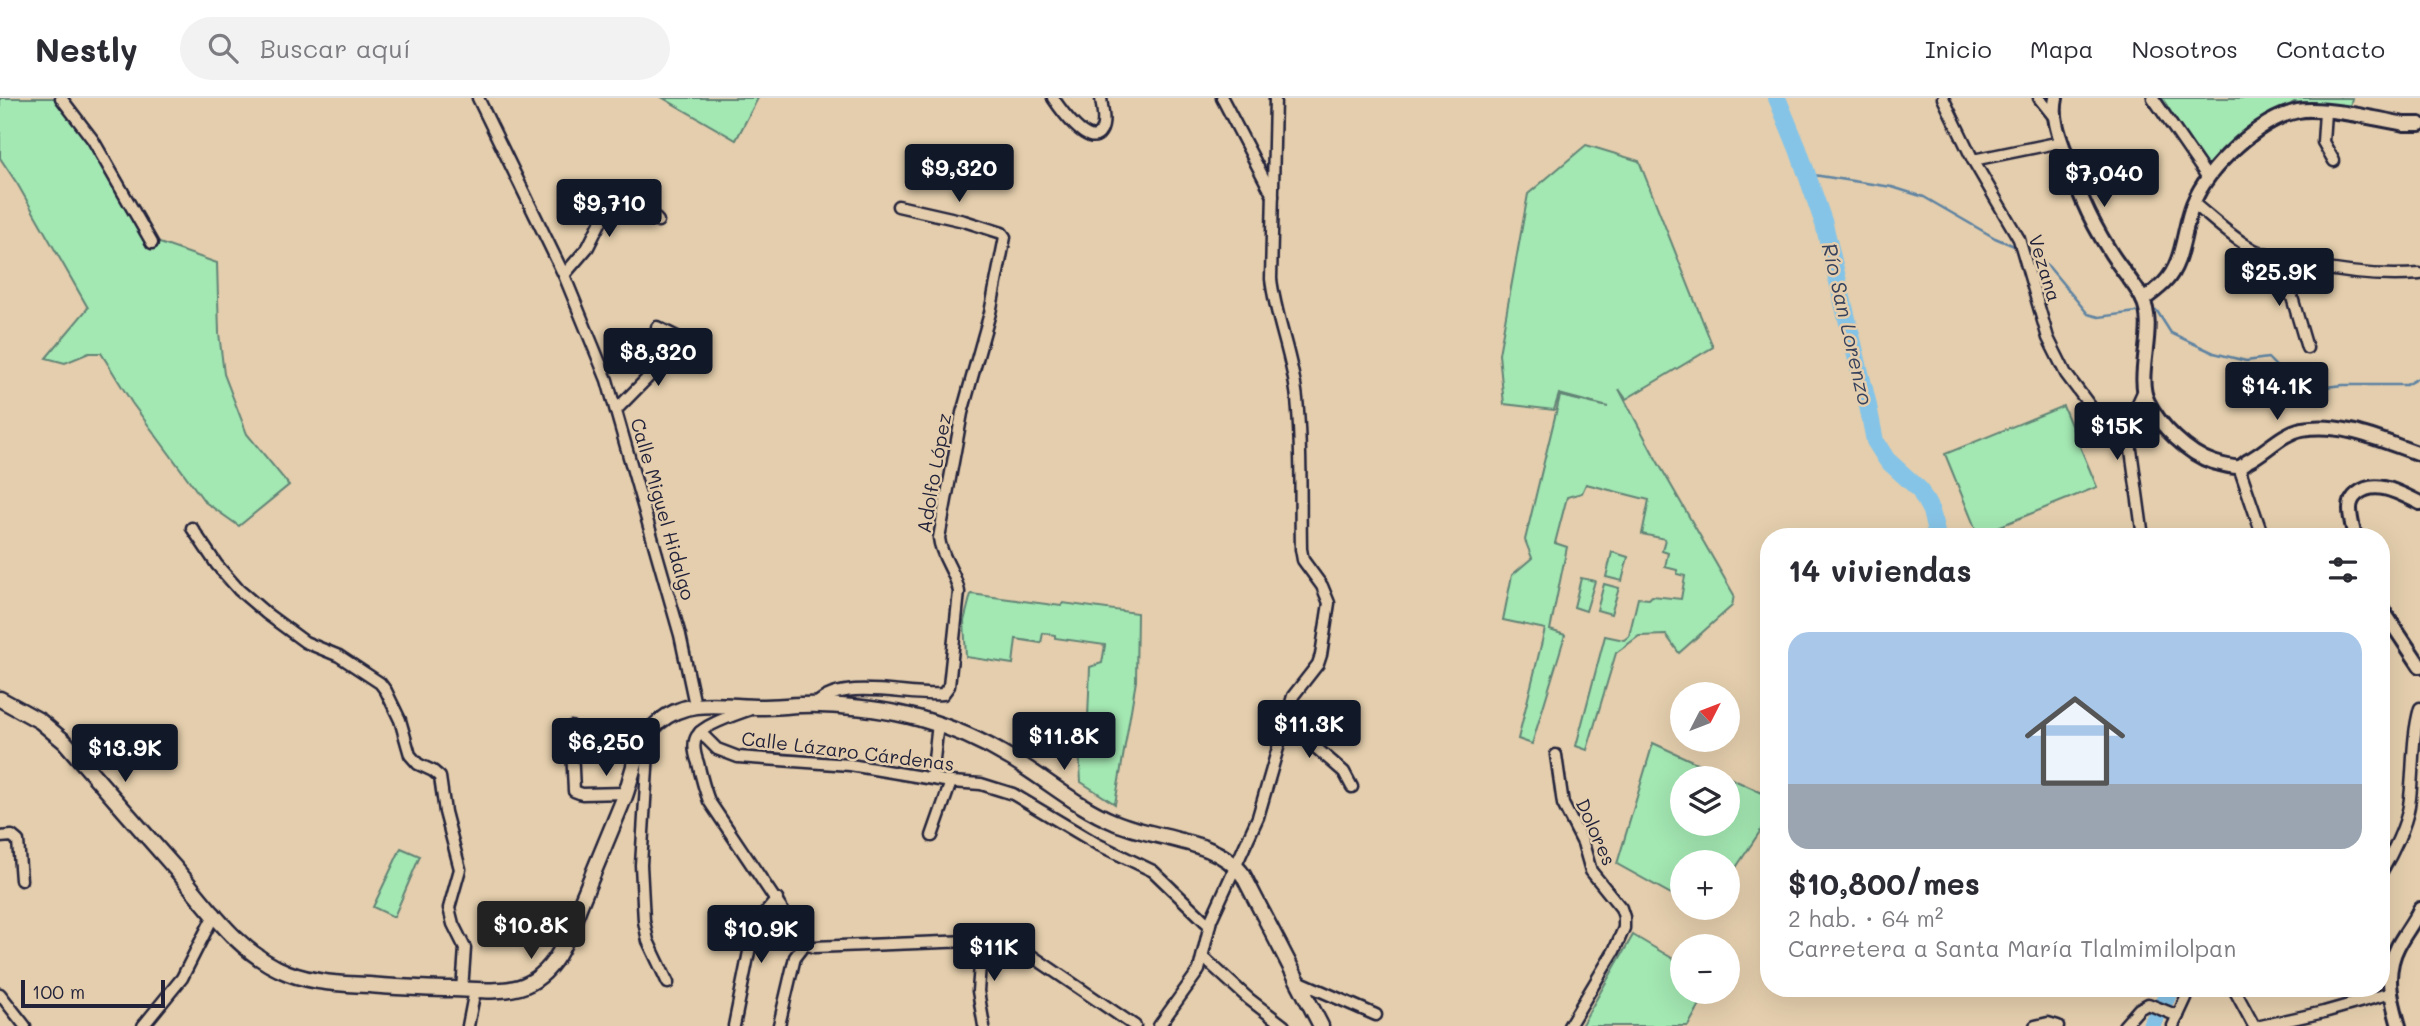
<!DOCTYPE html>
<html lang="es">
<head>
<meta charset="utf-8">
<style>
	:root { --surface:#fff; --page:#f2f2f3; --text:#2b2b33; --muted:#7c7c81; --line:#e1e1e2; --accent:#111827 }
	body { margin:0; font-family:Mali,sans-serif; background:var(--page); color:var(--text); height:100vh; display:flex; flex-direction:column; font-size:26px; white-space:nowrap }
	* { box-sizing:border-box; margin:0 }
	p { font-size:23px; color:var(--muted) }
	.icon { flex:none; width:38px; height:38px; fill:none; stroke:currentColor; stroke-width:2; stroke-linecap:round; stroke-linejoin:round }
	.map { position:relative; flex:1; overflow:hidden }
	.panel { position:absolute; left:1760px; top:430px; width:630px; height:469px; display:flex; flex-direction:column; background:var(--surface); border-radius:28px; box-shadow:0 7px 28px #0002 }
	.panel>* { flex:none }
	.needle { width:46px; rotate:48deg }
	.fabs { position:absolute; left:1670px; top:584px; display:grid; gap:14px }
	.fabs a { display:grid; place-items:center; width:70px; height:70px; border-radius:50%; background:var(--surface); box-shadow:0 7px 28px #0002; font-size:35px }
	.scale { position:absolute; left:21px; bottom:18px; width:144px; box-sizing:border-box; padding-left:7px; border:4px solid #22223b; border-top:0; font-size:19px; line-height:24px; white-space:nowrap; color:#22223b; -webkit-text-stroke:5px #e4cead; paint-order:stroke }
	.price { position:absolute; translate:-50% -60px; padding:0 16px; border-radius:7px; background:var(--accent); color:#fff; font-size:23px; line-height:46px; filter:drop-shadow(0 2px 4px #0008) }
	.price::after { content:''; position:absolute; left:50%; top:42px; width:21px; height:16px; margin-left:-10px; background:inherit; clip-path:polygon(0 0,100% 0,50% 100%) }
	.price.active { background:#222; color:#fff }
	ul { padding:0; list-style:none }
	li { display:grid; align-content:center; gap:14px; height:371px; padding:0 28px }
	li+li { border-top:2px solid var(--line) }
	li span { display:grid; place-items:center; height:217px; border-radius:21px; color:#555 }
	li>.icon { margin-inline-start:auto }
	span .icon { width:126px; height:126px; fill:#fffc; stroke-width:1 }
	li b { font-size:30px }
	h2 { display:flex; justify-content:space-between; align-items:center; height:84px; padding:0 28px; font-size:30px }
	header { display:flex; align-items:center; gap:42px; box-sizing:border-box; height:98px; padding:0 35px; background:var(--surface); border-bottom:2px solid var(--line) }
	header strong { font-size:33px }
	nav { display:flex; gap:38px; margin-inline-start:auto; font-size:24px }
	.search { width:490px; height:63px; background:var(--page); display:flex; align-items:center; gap:18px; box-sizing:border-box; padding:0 24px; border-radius:38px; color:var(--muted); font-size:26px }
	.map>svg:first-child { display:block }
</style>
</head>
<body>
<header>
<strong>Nestly</strong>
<div class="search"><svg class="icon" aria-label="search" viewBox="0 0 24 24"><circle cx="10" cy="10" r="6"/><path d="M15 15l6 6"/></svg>Buscar aquí</div>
<nav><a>Inicio</a><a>Mapa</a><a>Nosotros</a><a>Contacto</a></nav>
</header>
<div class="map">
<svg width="2420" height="928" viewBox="0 0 2420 928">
	<rect width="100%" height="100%" fill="#e4cead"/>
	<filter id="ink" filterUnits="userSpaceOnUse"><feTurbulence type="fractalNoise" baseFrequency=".0143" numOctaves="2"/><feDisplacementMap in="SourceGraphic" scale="14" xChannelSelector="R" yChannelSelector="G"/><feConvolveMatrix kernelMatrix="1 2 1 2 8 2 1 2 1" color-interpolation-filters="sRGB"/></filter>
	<g filter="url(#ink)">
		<g fill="#a3e7b2" stroke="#628476" stroke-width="2" fill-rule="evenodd">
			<polygon points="0,0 55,0 88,44 148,147 157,144 217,165 219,235 224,276 247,336 289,387 239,428 205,404 132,305 101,255 89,255 65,265 46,260 88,210 18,87 0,60"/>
			<polygon points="663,0 758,0 736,42"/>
			<polygon points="2162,0 2352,0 2350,9 2294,4 2236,42 2213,67 2205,67"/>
			<polygon points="1586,47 1639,63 1713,249 1626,301 1619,291 1656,361 1734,497 1732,508 1679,555 1666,537 1639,538 1616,555 1587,652 1576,648 1605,538 1624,542 1629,538 1638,500 1649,501 1652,498 1681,501 1685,478 1677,476 1677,472 1665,469 1668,455 1662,453 1665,441 1642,436 1649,402 1586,386 1582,395 1567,399 1555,445 1567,449 1550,532 1565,537 1532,646 1518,641 1545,531 1503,522 1512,477 1532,460 1525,442 1560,298 1608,309 1559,296 1554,312 1504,306 1499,256 1528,96"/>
			<polygon points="2063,308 2097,389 1978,437 1945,356"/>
			<polygon points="1612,454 1628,459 1622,483 1606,479"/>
			<polygon points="1581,480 1595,483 1586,513 1574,509"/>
			<polygon points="1604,486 1619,490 1611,516 1597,512"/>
			<polygon points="971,496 1061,508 1063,505 1137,515 1136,583 1115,706 1081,684 1079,649 1080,636 1088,620 1090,569 1102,565 1105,547 1055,540 1055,537 1043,535 1041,545 1016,541 1013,566 966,559 964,523"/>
			<path d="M1653 645 1769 698V720L1727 783V765H1682V802L1617 766ZM1682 681H1727V726H1682Z"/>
			<polygon points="401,750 420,758 394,819 373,809"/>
			<polygon points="1633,837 1682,866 1682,894 1707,894 1688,928 1581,928"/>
		</g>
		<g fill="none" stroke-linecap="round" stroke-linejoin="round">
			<g stroke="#5e83a2" stroke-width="2.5">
				<polyline points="1807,76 1892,89 1924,99 1995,140 2019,150"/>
				<polyline points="2025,153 2035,157 2049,169 2088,216 2099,219 2144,213"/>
				<polyline points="2151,213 2157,213 2171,235 2214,255 2246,263 2268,260 2299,292 2343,287 2406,287 2420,279"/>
			</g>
			<g stroke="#86c4e7" stroke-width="18">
				<polyline points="1777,0 1798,51 1824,126 1867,303 1875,343 1887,362 1919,391 1931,413 1937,439"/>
				<polyline points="2151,928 2171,891"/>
			</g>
			<g stroke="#22223b" stroke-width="15">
				<g id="minor">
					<polyline points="61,0 93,42 152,145"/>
					<polyline points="478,0 564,177 607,282 680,537 695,607"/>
					<path d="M1053 0C1059 9 1090 54 1101 33 1106 25 1102 10 1101 0"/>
					<polyline points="1222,0 1273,98"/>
					<polyline points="1943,0 1973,62 2019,141 2048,240 2066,276 2093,312 2113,329 2129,337"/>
					<polyline points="2039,0 2055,20"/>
					<polyline points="2153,0 2208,80"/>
					<polyline points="2325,14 2323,44 2334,63"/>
					<polyline points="1973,62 2061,44"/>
					<path d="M2193 105C2213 121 2232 140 2254 152 2270 160 2289 163 2306 167 2344 175 2381 179 2420 176"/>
					<polyline points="2285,163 2289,189 2307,250"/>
					<path d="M564 177 588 149 613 99C631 96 646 110 658 123"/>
					<polyline points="616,312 679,248 677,239 657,229"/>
					<polyline points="2239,369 2263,439"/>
					<polyline points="192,430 217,467 239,492 267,516 305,544 339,558 380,585 386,593 400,622 410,657 418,666 433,673 440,679 445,714 460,771 449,810 453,826 465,850 462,892"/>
					<polyline points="2143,439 2129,337 2132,318 2143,294"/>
					<path d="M816 606C844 579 908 599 943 596L949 588 959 494C956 474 941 460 939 440L962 315 990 215 1005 139 1002 135 964 123 898 108"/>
					<path d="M751 611C738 616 704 626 697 638 692 646 695 657 698 665 701 678 704 690 709 703L805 846 814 849 996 842 1016 848 1029 856 1135 928"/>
					<polyline points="1285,623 1344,674 1352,689"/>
					<polyline points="571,629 574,693 582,696 626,695"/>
					<polyline points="700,634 717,651 738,659 850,667 951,684 981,686 1013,696 1097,746 1153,773 1209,827"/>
					<polyline points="649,638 641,767 644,823 648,843 668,885"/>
					<polyline points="1556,657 1563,706 1583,745 1591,773 1621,810 1624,819 1624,830 1614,853 1569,928"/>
					<polyline points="932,680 938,625"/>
					<polyline points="932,738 951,684"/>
					<polyline points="0,739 12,738 18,743 21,782"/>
					<path d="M2382 773C2392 756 2406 728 2409 708 2414 674 2411 642 2420 610"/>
					<polyline points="982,841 978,893 984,928"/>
					<polyline points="1203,859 1249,901 1284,928"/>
					<polyline points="1298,883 1376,917"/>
					<polyline points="2234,891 2254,928"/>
					<polyline points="0,896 25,928"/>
					<polyline points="779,927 795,859 805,846"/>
					<polyline points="143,928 182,880 215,815"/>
					<polyline points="468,928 475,892"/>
					<polyline points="734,928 753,834 761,820 777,801"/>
					<path d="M1159 928 1199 872 1211 822 1258 719 1293 598 1318 566 1321 557 1329 505 1322 488 1303 462 1301 451C1300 402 1302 350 1297 301 1293 260 1276 222 1271 181L1275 0"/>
					<polyline points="2035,928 2048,925 2058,928"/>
					<polyline points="2124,928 2139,911 2148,906 2178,918"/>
					<polyline points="2173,928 2186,900 2188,891"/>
					<polyline points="2261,928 2324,914 2391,895"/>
				</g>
			</g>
			<g stroke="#22223b" stroke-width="18">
				<g id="tertiary">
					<path d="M2056 0C2052 18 2058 35 2064 51 2077 91 2087 117 2109 152 2119 169 2133 183 2142 200 2158 230 2134 277 2148 304 2159 327 2188 356 2213 364 2220 366 2233 370 2239 369 2243 368 2245 365 2248 363 2266 354 2282 335 2302 331 2343 324 2382 343 2420 356"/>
					<path d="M2143 202C2150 197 2158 191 2164 185 2184 165 2183 131 2193 106 2208 69 2259 21 2298 13 2321 8 2379 21 2404 26H2420"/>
					<path d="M2355 439C2353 430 2350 421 2350 411 2350 405 2352 400 2357 396 2376 380 2401 396 2420 405"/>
					<polyline points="2382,511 2420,568"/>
					<path d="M2399 928C2391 900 2384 875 2398 848 2405 835 2414 824 2420 811"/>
				</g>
			</g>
			<g stroke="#22223b" stroke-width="19">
				<path id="secondary" d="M0 601 40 623 65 644C101 686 137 727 174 769 206 806 239 857 288 875 314 885 342 886 369 887 397 889 424 891 452 891 497 892 531 901 558 857 569 838 576 816 585 795 598 763 612 730 625 698 634 673 637 642 659 624 688 599 725 609 760 609 780 609 800 606 820 607 891 609 950 623 1012 661 1046 681 1077 709 1114 724 1155 742 1216 740 1243 777L1321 928"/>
			</g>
			<use href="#minor" stroke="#e4cead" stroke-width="10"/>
			<use href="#tertiary" stroke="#e4cead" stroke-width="12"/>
			<use href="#secondary" stroke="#e4cead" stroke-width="14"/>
		</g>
	</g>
	<g text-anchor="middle" stroke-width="5" stroke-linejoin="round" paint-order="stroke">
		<g font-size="19" fill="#22223b" stroke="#e4cead">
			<text transform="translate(2045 170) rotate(73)" y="7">Vezana</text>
			<text transform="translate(934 375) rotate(-80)" y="7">Adolfo López</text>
			<text transform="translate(663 411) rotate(74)" y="7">Calle Miguel Hidalgo</text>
			<text transform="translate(848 653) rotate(7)" y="7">Calle Lázaro Cárdenas</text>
			<text transform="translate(1596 734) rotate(66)" y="7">Dolores</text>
		</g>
		<g font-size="21" font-style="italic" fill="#36425d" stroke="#e4cead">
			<text transform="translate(1847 226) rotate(77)" y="7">Río San Lorenzo</text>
		</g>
	</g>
</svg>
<div class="fabs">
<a><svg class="needle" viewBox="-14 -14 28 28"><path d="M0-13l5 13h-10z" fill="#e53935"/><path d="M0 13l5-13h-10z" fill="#7c7c81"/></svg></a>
<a><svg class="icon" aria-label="layers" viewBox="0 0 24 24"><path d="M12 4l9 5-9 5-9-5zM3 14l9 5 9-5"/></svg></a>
<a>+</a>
<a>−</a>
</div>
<div class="scale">100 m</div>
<b class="price" style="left:959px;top:106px">$9,320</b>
<b class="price" style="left:2104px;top:111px">$7,040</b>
<b class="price" style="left:609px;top:141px">$9,710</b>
<b class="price" style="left:2279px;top:210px">$25.9K</b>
<b class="price" style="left:658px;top:290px">$8,320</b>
<b class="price" style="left:2277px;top:324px">$14.1K</b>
<b class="price" style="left:2117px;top:364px">$15K</b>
<b class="price" style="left:1309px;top:662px">$11.3K</b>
<b class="price" style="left:1064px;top:674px">$11.8K</b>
<b class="price" style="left:606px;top:680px">$6,250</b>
<b class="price" style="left:125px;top:686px">$13.9K</b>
<b class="price active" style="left:531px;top:863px">$10.8K</b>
<b class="price" style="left:761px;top:867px">$10.9K</b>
<b class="price" style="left:994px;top:885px">$11K</b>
<section class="panel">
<h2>14 viviendas<svg class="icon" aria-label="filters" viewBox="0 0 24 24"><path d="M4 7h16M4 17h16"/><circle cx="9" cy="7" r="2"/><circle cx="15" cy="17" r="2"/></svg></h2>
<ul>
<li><span style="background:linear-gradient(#a9c7e8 70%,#9aa5b1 0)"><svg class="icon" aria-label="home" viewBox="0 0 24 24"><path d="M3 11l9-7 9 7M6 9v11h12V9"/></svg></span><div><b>$10,800/mes</b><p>2 hab. · 64 m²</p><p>Carretera a Santa María Tlalmimilolpan</p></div></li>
</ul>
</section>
</div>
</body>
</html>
